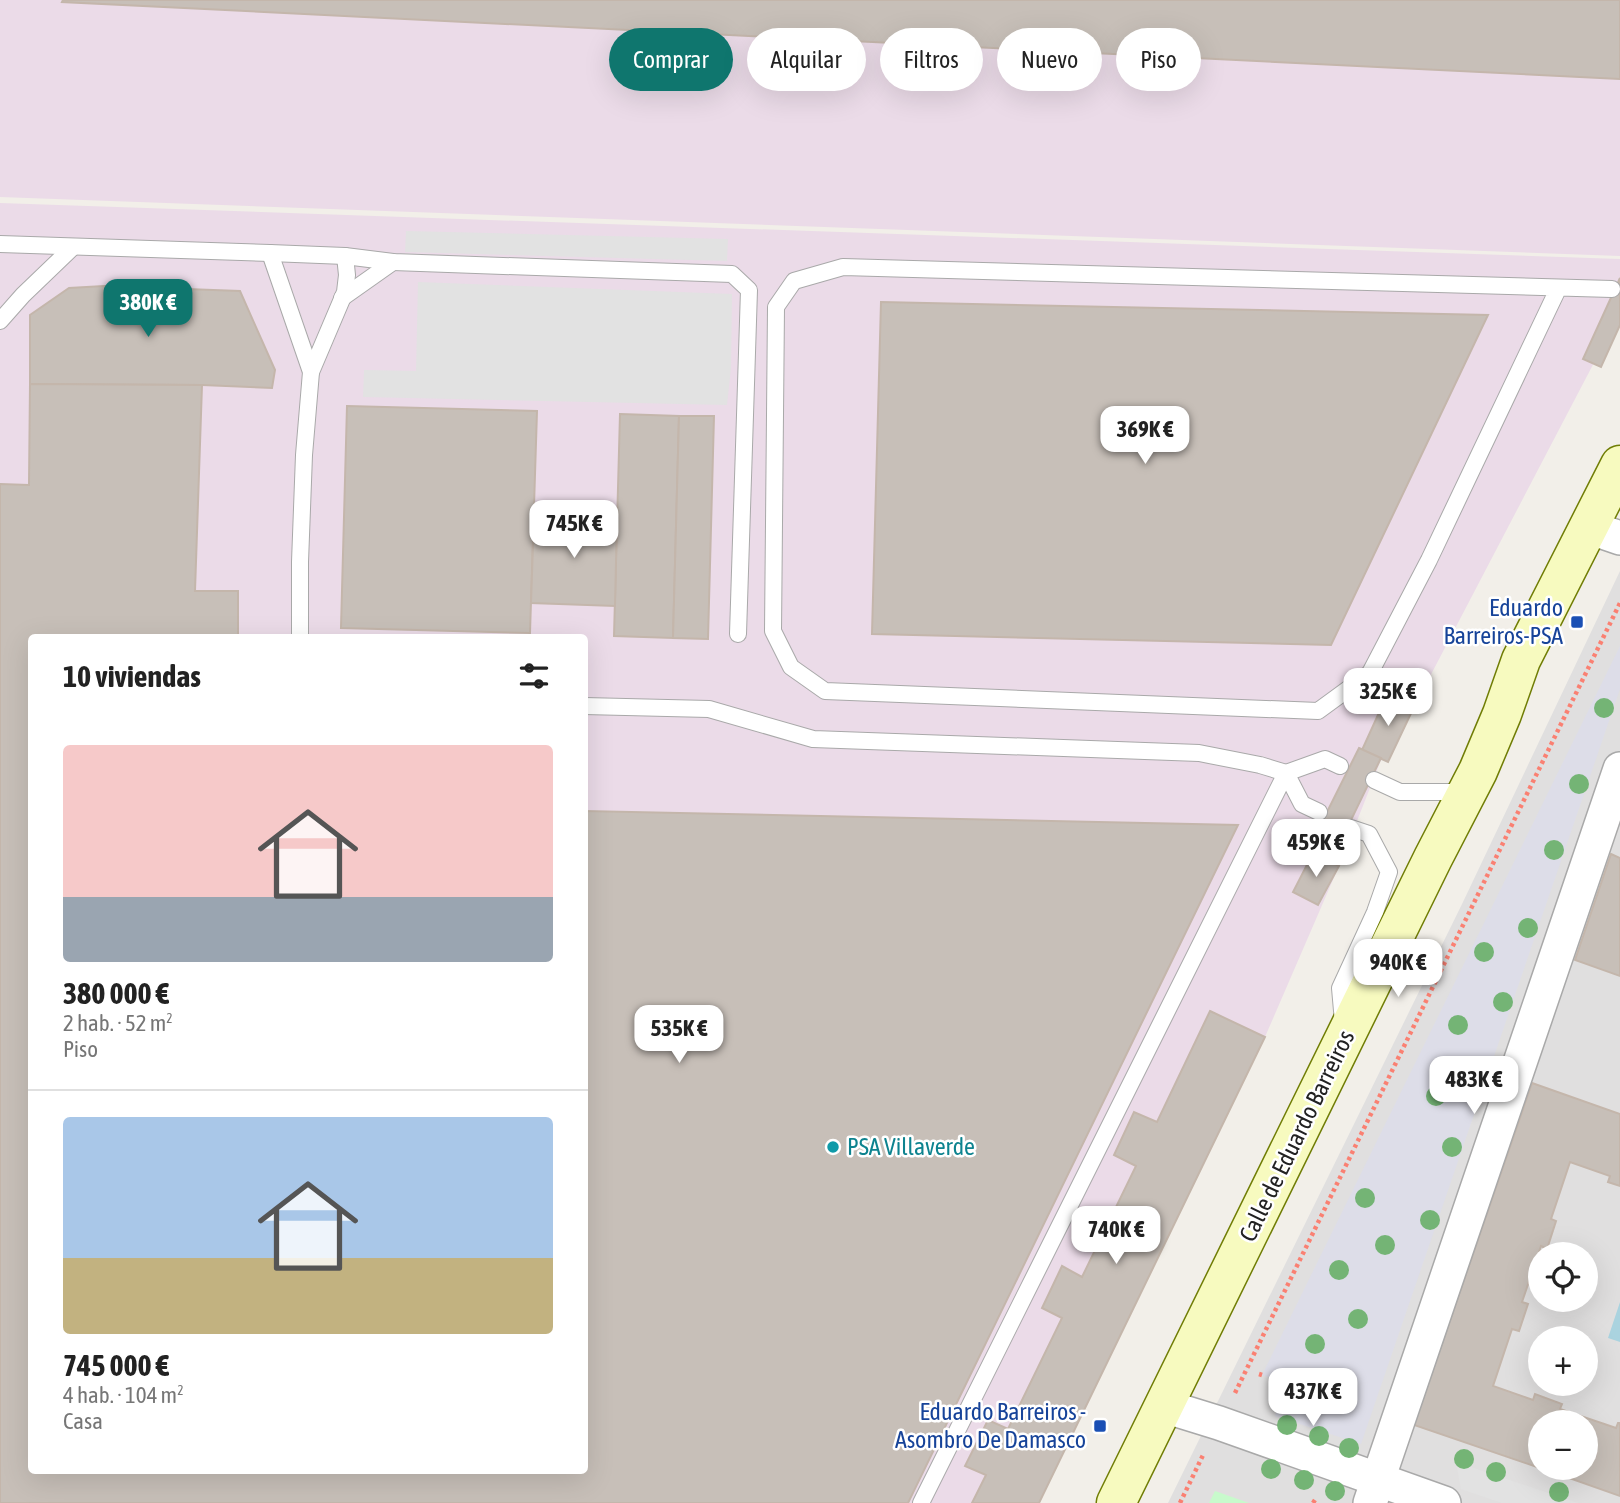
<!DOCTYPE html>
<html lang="es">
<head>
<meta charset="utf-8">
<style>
	:root { --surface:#fff; --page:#f6f6f6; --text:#222; --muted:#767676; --line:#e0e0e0; --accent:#0f766e }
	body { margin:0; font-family:"Asap Condensed",sans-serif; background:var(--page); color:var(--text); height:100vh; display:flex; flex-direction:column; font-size:26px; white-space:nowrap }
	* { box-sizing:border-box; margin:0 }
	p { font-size:23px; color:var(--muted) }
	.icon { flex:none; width:38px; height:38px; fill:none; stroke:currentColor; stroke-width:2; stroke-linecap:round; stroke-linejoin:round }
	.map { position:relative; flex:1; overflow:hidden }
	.sheet { position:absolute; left:28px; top:634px; width:560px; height:840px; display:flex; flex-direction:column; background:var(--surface); border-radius:7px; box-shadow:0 7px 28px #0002 }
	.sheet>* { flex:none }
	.hud { position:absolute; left:609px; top:28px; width:665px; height:63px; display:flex; gap:14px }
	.controls { position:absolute; left:1528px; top:1242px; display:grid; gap:14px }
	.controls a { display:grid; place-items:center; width:70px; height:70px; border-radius:50%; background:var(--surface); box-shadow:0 7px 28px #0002; font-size:35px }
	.price { position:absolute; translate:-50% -60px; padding:0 16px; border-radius:14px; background:#fff; color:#222; font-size:23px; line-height:46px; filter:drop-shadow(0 2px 4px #0008) }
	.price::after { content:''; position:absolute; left:50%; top:42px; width:21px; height:16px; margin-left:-10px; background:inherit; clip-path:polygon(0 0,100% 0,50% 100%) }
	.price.active { background:var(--accent); color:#fff }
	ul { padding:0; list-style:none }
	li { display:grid; align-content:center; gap:14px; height:371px; padding:0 35px }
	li+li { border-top:2px solid var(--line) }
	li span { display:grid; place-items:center; height:217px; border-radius:7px; color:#555 }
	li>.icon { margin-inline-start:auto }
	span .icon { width:126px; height:126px; fill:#fffc; stroke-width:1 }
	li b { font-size:30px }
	h2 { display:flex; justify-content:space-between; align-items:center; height:84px; padding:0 35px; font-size:30px }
	.chip { padding:0 24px; border-radius:32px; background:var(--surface); box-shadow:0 7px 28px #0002; font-size:24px; line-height:63px }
	.chip.active { background:var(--accent); color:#fff }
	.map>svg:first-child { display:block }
</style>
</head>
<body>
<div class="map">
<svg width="1620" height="1503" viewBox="0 0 1620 1503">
	<rect width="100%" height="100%" fill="#f2efe9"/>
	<path fill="#e0dfdf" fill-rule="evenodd" d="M1620 571V1503H1168L1463 902ZM1540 1255H1586V1300H1540ZM1540 1339H1586V1384H1540ZM1540 1423H1586V1468H1540Z"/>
	<g fill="#ebdbe8" fill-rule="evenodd">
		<polygon points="0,0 1620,0 1620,256 0,197"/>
		<path d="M0 203 1620 259V313L1414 707 1388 762 1381 760 1342 859 1265 1037 1039 1503H0ZM32 637H584V1470H32Z"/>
	</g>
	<polygon fill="#c8facc" points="1215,1491 1249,1503 1209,1503"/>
	<g fill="#e2e2e2">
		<polygon points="406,231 728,239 727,261 405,252"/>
		<polygon points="418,282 732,294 731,368 727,405 363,397 364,370 416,371"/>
		<polygon points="1456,1462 1578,1503 1502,1503 1461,1489"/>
	</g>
	<polygon fill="#dddde8" points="1620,646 1620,689 1361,1444 1275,1416 1286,1383 1262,1375"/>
	<polygon fill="#aad3df" points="1620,1302 1620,1342 1608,1338"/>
	<g fill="#c7bfb8" stroke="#c4b6ab" stroke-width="2">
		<polygon points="63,0 1620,0 1620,79 62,2"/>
		<polygon points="1620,278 1620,325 1601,367 1583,359"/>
		<polygon points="104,286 240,291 275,370 272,388 202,385 30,384 30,315 69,288"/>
		<polygon points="881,302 1488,315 1331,645 872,634"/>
		<polygon points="30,384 202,385 195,591 238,591 238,637 32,637 32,1470 584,1470 584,811 1238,825 908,1503 0,1503 0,484 29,485"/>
		<polygon points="347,406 537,411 530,633 341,628"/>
		<polygon points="620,414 679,416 673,638 614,636"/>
		<polygon points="679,416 714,416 708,639 673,638"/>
		<polygon points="534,515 617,517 615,606 531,603"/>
		<polygon points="1387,695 1414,707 1388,762 1362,750"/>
		<polygon points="1359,748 1381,758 1337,849 1314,838"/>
		<polygon points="1313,853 1339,866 1318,905 1293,892"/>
		<polygon points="1611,854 1620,858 1620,976 1575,960"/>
		<polygon points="1210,1011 1265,1037 1039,1503 972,1503 986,1475 965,1466 988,1420 1008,1429 1062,1318 1042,1308 1062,1266 1082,1277 1136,1166 1114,1155 1134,1112 1157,1122"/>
		<polygon points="1532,1083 1620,1114 1620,1186 1608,1182 1610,1176 1570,1162 1551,1219 1556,1221 1547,1249 1541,1246 1522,1302 1528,1304 1519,1331 1512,1329 1493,1386 1533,1400 1535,1394 1562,1404 1560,1409 1616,1428 1618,1423 1620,1423 1620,1496 1541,1468 1586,1468 1586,1423 1540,1423 1540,1468 1414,1425"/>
	</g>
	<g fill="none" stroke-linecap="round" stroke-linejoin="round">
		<g stroke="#a9a9a9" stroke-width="18">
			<g id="lane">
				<polyline points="0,244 270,253 345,256 393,262 732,274 749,290 738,634"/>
				<polyline points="270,253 311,372 304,455 300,562 300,637"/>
				<polyline points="1558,289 1429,560 1370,673 1318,711 825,691 791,667 773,631 776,307 794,281 843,267 1612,289"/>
				<polyline points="342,298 393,262"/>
				<polyline points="0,321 23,295 73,247"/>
				<polyline points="311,372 345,292 347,275 345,256"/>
				<polyline points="584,706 709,709 813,739 1199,753 1260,765 1286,773 921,1503"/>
				<polyline points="1374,780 1400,792 1465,792"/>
				<polyline points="1319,812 1302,804 1286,773 1325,759 1340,766"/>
				<polyline points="1343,1022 1340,988 1375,912 1389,872 1369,834 1351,828"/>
			</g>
		</g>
		<g stroke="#a9a9a9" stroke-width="36">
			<g id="street">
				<polyline points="1588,527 1620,538"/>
				<polyline points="1164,1406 1219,1423 1444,1503"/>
				<polyline points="1370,1503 1620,769"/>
			</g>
		</g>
		<g stroke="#707d05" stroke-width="41">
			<polyline id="secondary" points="1116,1503 1433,858 1478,771 1502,714 1521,660 1620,465"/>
		</g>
		<g stroke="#fa8072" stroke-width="4.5" stroke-dasharray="3.5 3.5" stroke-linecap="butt">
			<polyline points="1259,1374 1262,1375"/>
			<polyline points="1235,1393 1620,603"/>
			<polyline points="1180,1503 1204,1453"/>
			<polyline points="1313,1503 1315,1500"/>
		</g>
		<use href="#lane" stroke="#fff" stroke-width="16"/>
		<use href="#street" stroke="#fff" stroke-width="33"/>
		<use href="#secondary" stroke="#f7fabf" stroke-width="38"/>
	</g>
	<g fill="#74b475">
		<circle cx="1604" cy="708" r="10"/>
		<circle cx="1579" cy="784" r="10"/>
		<circle cx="1554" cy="850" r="10"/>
		<circle cx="1528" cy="928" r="10"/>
		<circle cx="1484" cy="952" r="10"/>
		<circle cx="1503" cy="1002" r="10"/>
		<circle cx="1458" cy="1025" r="10"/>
		<circle cx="1475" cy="1075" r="10"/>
		<circle cx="1436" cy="1096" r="10"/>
		<circle cx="1452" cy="1147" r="10"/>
		<circle cx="1365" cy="1198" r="10"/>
		<circle cx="1430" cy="1220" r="10"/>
		<circle cx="1385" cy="1245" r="10"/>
		<circle cx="1339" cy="1270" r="10"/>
		<circle cx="1358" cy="1319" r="10"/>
		<circle cx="1315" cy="1344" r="10"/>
		<circle cx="1287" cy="1425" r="10"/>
		<circle cx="1319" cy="1436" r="10"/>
		<circle cx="1349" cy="1448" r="10"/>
		<circle cx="1464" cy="1459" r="10"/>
		<circle cx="1271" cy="1469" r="10"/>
		<circle cx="1496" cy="1472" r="10"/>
		<circle cx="1304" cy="1480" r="10"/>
		<circle cx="1335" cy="1491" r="10"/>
		<circle cx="1559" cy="1492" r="10"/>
	</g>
	<g fill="#1a4fb4" stroke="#fff" stroke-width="2.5">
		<rect x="1570" y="615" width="14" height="14" rx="3.5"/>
		<rect x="1093" y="1419" width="14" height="14" rx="3.5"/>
	</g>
	<circle fill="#0f9aa8" stroke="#fff" stroke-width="2.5" cx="833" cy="1147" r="7"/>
	<g text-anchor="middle" stroke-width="5" stroke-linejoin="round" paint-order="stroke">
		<g font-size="24" fill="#164399" stroke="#fff" text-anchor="end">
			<text x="1563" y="616">Eduardo<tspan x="1563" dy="28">Barreiros-PSA</tspan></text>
			<text x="1086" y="1420">Eduardo Barreiros -<tspan x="1086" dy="28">Asombro De Damasco</tspan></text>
		</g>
		<g font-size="24" fill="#222" stroke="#fff">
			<text transform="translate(1297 1136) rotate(-64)" y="8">Calle de Eduardo Barreiros</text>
		</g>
		<g font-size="24" fill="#0d838f" stroke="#fff" text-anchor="start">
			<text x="847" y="1155">PSA Villaverde</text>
		</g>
	</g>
</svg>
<div class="controls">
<a><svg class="icon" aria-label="locate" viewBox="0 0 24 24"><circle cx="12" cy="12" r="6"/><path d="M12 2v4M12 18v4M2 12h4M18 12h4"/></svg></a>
<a>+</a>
<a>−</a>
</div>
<b class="price active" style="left:148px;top:339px">380K €</b>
<b class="price" style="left:1145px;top:466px">369K €</b>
<b class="price" style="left:574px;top:560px">745K €</b>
<b class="price" style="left:1388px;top:728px">325K €</b>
<b class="price" style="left:1316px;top:879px">459K €</b>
<b class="price" style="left:1398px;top:999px">940K €</b>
<b class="price" style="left:679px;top:1065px">535K €</b>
<b class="price" style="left:1474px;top:1116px">483K €</b>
<b class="price" style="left:1116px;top:1266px">740K €</b>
<b class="price" style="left:1313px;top:1428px">437K €</b>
<div class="hud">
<a class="chip active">Comprar</a>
<a class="chip">Alquilar</a>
<a class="chip">Filtros</a>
<a class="chip">Nuevo</a>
<a class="chip">Piso</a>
</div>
<section class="sheet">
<h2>10 viviendas<svg class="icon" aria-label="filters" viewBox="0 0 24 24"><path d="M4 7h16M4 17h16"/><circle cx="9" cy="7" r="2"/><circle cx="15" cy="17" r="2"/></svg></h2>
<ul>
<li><span style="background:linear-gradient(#f6c9c9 70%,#9aa5b1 0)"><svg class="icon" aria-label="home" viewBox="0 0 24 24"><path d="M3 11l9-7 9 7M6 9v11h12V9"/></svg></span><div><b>380 000 €</b><p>2 hab. · 52 m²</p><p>Piso</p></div></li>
<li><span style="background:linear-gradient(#a9c7e8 65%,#c2b280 0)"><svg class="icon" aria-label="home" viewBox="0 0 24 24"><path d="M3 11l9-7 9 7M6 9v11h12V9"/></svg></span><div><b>745 000 €</b><p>4 hab. · 104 m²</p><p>Casa</p></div></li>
</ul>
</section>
</div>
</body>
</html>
